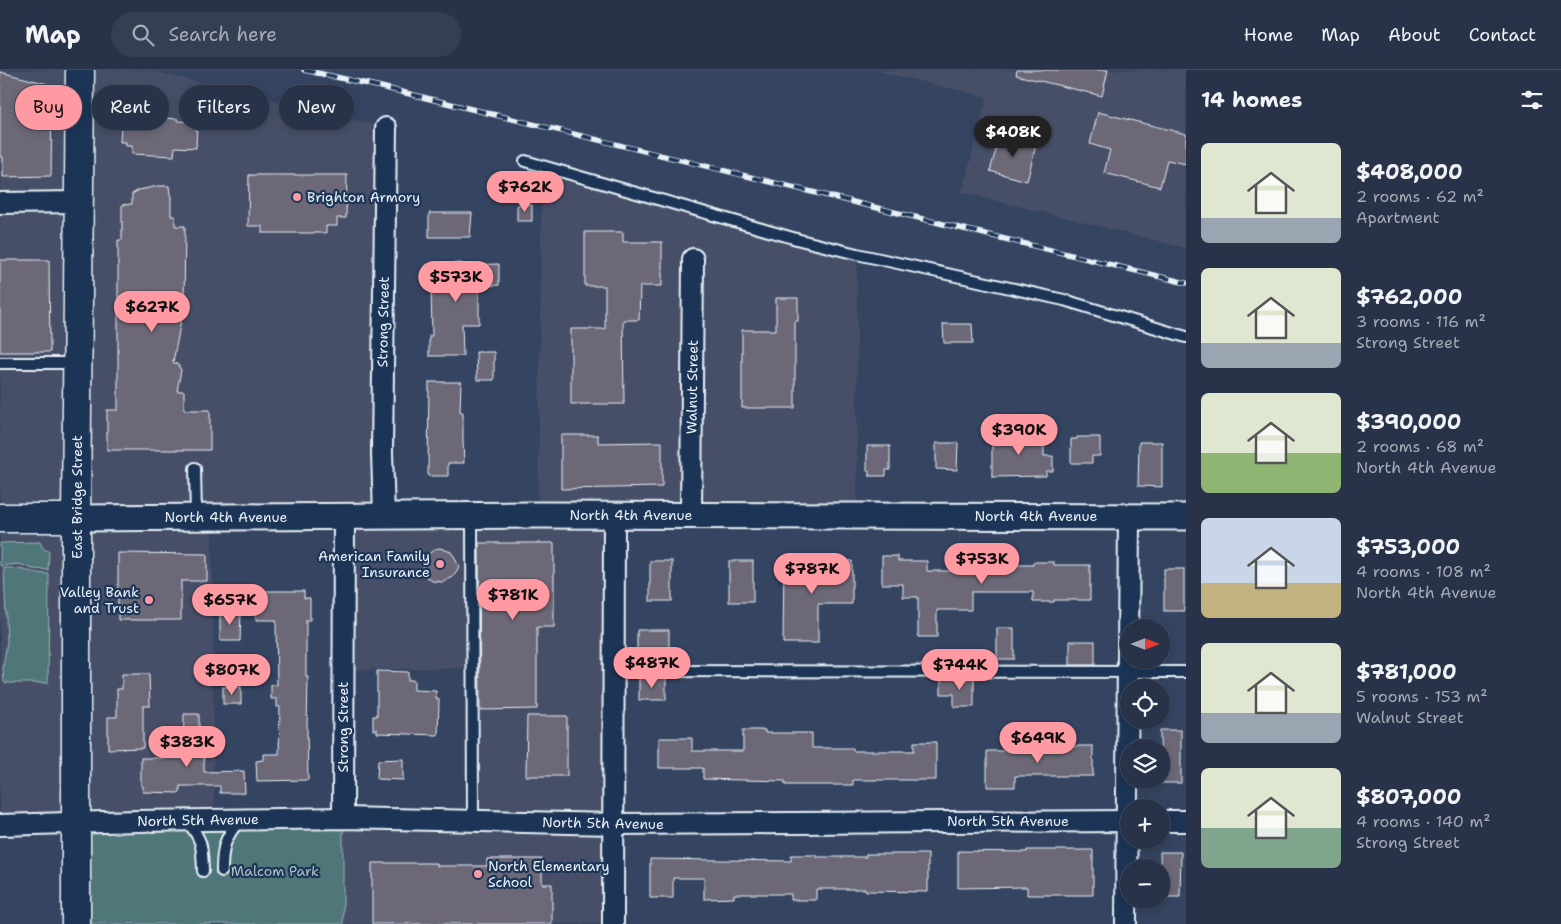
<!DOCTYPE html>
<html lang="en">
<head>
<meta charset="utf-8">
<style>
	:root { --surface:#283349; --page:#343f53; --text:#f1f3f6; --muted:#a5aab4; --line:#444e61; --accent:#ff9aa2 }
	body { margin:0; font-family:"Shantell Sans",sans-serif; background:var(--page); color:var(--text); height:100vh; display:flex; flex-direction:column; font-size:19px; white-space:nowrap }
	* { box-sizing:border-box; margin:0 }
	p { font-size:16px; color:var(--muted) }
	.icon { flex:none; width:28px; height:28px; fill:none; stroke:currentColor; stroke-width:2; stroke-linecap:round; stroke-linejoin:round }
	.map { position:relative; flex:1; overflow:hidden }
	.sheet { display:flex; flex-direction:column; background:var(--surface); width:375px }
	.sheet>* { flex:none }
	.hud { position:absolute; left:15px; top:15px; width:475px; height:45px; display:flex; gap:10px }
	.needle { width:32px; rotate:90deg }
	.fabs { position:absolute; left:1120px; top:549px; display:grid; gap:10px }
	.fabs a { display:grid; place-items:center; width:50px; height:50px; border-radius:50%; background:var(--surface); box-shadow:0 2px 8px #0003,0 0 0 1px var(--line); font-size:25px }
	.price { position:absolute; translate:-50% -42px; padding:0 11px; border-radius:18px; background:var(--accent); color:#111; font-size:16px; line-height:32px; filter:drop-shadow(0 1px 2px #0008) }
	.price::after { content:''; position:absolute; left:50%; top:30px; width:15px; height:11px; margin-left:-8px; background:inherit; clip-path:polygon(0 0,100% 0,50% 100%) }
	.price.active { background:#222; color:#fff }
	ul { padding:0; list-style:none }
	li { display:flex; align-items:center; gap:15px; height:125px; padding:0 15px }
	li span { display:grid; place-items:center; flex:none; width:140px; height:100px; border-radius:8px; color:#555 }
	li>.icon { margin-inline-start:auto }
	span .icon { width:60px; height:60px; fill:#fffc; stroke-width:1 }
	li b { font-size:21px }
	h2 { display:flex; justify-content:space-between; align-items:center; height:60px; padding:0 15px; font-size:21px }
	.chip { padding:0 18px; border-radius:22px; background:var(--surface); box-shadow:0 2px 8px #0003,0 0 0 1px var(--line); font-size:18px; line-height:45px }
	.chip.active { background:var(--accent); color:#111 }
	header { display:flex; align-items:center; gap:30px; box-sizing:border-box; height:70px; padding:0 25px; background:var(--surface); border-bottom:1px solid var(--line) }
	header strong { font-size:24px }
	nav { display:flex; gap:28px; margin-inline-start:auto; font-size:18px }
	.search { width:350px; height:45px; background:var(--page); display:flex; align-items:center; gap:12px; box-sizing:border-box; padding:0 18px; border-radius:28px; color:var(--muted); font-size:19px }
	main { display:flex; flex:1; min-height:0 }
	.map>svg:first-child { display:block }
</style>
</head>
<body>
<header>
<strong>Map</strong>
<div class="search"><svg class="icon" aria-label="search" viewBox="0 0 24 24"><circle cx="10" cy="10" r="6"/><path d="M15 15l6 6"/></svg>Search here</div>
<nav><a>Home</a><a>Map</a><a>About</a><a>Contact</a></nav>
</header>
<main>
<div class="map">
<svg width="1186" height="854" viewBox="0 0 1186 854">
	<rect width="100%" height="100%" fill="#354461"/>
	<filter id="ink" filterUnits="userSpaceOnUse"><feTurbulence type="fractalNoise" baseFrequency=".02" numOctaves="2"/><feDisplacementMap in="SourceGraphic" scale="10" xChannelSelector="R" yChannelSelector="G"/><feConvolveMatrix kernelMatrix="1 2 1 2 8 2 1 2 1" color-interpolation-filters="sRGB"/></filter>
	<g filter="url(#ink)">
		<g fill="#464f68">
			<polygon points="0,0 148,0 386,58 384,446 538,445 542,96 857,184 857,446 614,446 612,854 343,854 343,748 472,751 472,598 343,600 344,446 212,448 214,750 0,755"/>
			<polygon points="873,0 1186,0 1186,178 962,122 987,27"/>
		</g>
		<g fill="#507678" stroke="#9cb4b8">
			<polygon points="40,472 43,478 49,482 48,500 33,499 19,494 0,496 0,473"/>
			<path d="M4 498C20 497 33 504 49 504L48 613H5L4 612 3 598 7 572Z"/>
			<polygon points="343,748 343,854 76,854 77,752"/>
		</g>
		<g fill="#6c6877" stroke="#e8f1f8">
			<polygon points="1017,0 1108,0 1102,26 1016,5"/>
			<polygon points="0,2 48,14 52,18 51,106 3,107 3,87 0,87"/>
			<polygon points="1098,42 1186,64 1186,94 1167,90 1160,117 1104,103 1110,80 1090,74"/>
			<polygon points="163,48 178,49 178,51 197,52 196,78 175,77 174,86 132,84 132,76 126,76 126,72 120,72 121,53 127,53 127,50 163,52"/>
			<polygon points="1000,66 1036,75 1027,111 990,101"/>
			<polygon points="249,105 347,105 346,148 337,148 337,156 326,156 326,163 262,163 262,156 248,156"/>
			<polygon points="158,116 169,116 170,125 171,126 171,146 175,146 175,156 185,156 184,235 173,292 178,295 181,300 177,321 184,321 184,340 210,340 210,380 107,380 107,340 118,340 118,170 122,170 122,135 132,134 132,124 139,120"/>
			<rect x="517" y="135" width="15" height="16"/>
			<polygon points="429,143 472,143 470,167 429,167"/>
			<polygon points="585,162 623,162 623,172 662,172 662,216 640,216 639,250 623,250 624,334 571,334 571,259 605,259 605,216 585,216"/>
			<polygon points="0,190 49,190 50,282 0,282"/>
			<polygon points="462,193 462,195 499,194 499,215 479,216 479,254 462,254 463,286 429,286 429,266 432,266 431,216 431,214 426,214 426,195 430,195 430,194"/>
			<polygon points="776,228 798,228 798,251 795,251 795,338 742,338 742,260 776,260"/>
			<polygon points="943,254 972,254 973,273 944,273"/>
			<polygon points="476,282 494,282 494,310 477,310"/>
			<polygon points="429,312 461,312 460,342 463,342 463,371 464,393 448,393 448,406 428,406"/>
			<polygon points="992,360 1008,360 1008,365 1044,366 1044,386 1053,386 1053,401 1046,401 1046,406 992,407"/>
			<polygon points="561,365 598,365 598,373 662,372 662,417 561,419"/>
			<polygon points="1077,367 1100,367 1100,386 1092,386 1092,393 1071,393 1071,369 1077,369"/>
			<polygon points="1139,372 1162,372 1162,417 1138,416"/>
			<polygon points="936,373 958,373 957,400 936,399"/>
			<polygon points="867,376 890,376 890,400 886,400 886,406 869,406 869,401 867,401"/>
			<polygon points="479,473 554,473 554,557 537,557 537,639 480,640"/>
			<polygon points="440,478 451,482 454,486 459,497 453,507 443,512 432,511 427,507 423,497 426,486 435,479"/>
			<polygon points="118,483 207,484 207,511 181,511 181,550 118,550"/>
			<polygon points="882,486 898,486 898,491 927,491 927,501 987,501 987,495 1033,495 1033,492 1054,492 1054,495 1090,495 1090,530 1054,530 1054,532 1033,532 1033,522 971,522 971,540 937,540 937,567 918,567 918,527 903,527 903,514 882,514"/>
			<polygon points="784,489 852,491 852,534 818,534 818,573 783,573"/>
			<rect x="650" y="491" width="22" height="40"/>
			<rect x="729" y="491" width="24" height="41"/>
			<rect x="1164" y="499" width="20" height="42"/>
			<polygon points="256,521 304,521 304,528 310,528 310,550 306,550 306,607 308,607 307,658 308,710 257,711 256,691 263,690 263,684 279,684 280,637 277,637 277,629 271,629 271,615 277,615 276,550 256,550"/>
			<polygon points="220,540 241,541 240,571 220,571"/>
			<rect x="997" y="558" width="17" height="31"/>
			<polygon points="637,560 669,560 669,586 666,586 666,594 639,594 639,586 637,586"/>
			<rect x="1070" y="571" width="25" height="24"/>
			<polygon points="377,601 408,602 408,610 414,610 414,620 436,621 436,629 439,629 438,665 377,663 377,659 373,660 373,646 377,646"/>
			<polygon points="122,604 149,604 150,636 143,636 143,678 108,679 108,647 117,647 117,619 122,619"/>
			<rect x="639" y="608" width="27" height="22"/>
			<polygon points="941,608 974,608 974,637 954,637 954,624 941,624"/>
			<rect x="223" y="617" width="18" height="17"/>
			<polygon points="184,644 199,644 199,682 203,682 203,688 204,688 204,702 244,701 245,723 220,723 220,716 180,716 180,723 143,722 143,716 141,716 141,688 183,688"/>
			<polygon points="527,646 567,646 567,706 526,706"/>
			<polygon points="743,660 765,660 765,663 812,663 812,678 853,678 853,681 914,681 914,672 936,672 936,710 853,710 853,715 785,715 785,711 703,709 703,698 659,698 659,668 692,668 692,681 743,681"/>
			<polygon points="1160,660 1181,660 1181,713 1161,713"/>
			<polygon points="1032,676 1093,676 1093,706 1015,706 1015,717 987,717 987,681 1032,681"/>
			<polygon points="403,689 403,710 377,709 378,690"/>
			<polygon points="1027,780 1093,780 1093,825 1027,825 1027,817 958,818 958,781 1027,782"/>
			<polygon points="1160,782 1181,782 1180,827 1161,827"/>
			<polygon points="866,784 928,784 928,822 866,821 866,819 816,819 816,830 791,830 791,824 734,824 734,828 704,829 704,808 673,808 673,828 650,828 650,789 791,791 791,785 816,785 816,787 866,787"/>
			<polygon points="487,789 542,789 542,814 552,814 552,854 372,854 372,793 437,793 437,796 487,796"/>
		</g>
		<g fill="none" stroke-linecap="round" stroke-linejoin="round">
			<g stroke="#e8f1f8" stroke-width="14">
				<g id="service">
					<polyline points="525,91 800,170 857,184 1064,230 1186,267"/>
					<polyline points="0,293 76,293"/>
					<polyline points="195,398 196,447"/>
					<polyline points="472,446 473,751"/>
					<polyline points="613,601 1186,602"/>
					<path d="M187 751C203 771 202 776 203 801"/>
					<path d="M222 801C222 777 225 767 240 750"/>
				</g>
			</g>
			<g stroke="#e8f1f8" stroke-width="24">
				<g id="minor">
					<polyline points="0,133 79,132"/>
					<polyline points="691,445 693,189"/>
					<polyline points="384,446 382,382 386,58"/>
					<polyline points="343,748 344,446"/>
					<polyline points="1161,751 1186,751"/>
					<polyline points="0,755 138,751 343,748 613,754 1129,751"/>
					<polyline points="613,854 614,445"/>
					<polyline points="1126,854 1129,447"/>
				</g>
			</g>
			<g stroke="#e8f1f8" stroke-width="29">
				<polyline id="tertiary" points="76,448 538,445 1186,447"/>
			</g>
			<g stroke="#e8f1f8" stroke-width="31">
				<g id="secondary">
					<polyline points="0,448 76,448"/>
					<polyline points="76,854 76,448 80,0"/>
				</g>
			</g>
			<use href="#service" stroke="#1d3557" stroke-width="10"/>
			<use href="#minor" stroke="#1d3557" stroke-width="20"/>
			<use href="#tertiary" stroke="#1d3557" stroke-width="25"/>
			<use href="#secondary" stroke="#1d3557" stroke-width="28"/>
			<g stroke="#e8f1f8" stroke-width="5.5">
				<polyline id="rail" points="304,0 381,17 1186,213"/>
			</g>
			<use href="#rail" stroke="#1d3557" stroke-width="4" stroke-dasharray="11" stroke-linecap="butt"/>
		</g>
	</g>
	<g fill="#ff9aa2" stroke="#1d3557" stroke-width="2">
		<circle cx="297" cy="127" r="5"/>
		<circle cx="440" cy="494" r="5"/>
		<circle cx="149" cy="530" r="5"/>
		<circle cx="478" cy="804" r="5"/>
	</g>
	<g text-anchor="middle" stroke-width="4.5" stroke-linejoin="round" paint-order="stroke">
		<g font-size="14" fill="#e8f1f8" stroke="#1d3557" text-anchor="start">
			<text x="307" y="132">Brighton Armory</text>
			<text x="430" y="491" text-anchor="end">American Family<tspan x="430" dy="16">Insurance</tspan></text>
			<text x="139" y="527" text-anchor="end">Valley Bank<tspan x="139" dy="16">and Trust</tspan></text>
			<text x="488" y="801">North Elementary<tspan x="488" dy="16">School</tspan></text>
		</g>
		<g font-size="14" fill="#e8f1f8" stroke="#1d3557">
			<text transform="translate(383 252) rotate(-89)" y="5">Strong Street</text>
			<text transform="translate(692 317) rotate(-89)" y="5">Walnut Street</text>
			<text transform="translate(77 427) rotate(-90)" y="5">East Bridge Street</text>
			<text x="631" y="450">North 4th Avenue</text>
			<text x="1036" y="451">North 4th Avenue</text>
			<text x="226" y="452">North 4th Avenue</text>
			<text transform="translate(343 657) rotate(-90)" y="5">Strong Street</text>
			<text transform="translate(198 750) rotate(-1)" y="5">North 5th Avenue</text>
			<text x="1008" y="756">North 5th Avenue</text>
			<text transform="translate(603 753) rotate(1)" y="5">North 5th Avenue</text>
		</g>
		<g font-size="14" fill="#abc0c5" stroke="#1d3557">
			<text x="275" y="806">Malcom Park</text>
		</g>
	</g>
</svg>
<div class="fabs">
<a><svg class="needle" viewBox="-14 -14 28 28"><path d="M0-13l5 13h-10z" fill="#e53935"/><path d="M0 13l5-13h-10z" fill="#a5aab4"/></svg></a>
<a><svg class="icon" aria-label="locate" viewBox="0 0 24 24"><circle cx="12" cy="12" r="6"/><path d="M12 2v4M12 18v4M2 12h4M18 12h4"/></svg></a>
<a><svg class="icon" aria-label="layers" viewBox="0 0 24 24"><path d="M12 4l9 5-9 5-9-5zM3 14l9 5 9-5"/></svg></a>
<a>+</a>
<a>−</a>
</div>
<b class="price active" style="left:1013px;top:88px">$408K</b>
<b class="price" style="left:525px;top:143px">$762K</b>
<b class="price" style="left:456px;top:233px">$573K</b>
<b class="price" style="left:152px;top:263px">$627K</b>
<b class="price" style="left:1019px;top:386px">$390K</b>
<b class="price" style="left:982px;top:515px">$753K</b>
<b class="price" style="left:812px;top:525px">$787K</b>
<b class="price" style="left:513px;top:551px">$781K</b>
<b class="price" style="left:230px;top:556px">$657K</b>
<b class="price" style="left:652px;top:619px">$487K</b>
<b class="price" style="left:960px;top:621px">$744K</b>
<b class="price" style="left:232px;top:626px">$807K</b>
<b class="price" style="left:1038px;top:694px">$649K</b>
<b class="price" style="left:187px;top:698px">$383K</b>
<div class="hud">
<a class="chip active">Buy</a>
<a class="chip">Rent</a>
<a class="chip">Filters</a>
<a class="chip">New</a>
</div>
</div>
<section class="sheet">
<h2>14 homes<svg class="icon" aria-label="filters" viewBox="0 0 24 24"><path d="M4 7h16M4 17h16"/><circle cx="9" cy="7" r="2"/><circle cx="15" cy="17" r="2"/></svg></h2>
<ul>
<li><span style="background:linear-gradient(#dfe7d0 75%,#9aa5b1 0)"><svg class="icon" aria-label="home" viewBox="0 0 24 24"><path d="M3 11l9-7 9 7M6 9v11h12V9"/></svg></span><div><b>$408,000</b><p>2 rooms · 62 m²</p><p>Apartment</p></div></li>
<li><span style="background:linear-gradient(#dfe7d0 75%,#9aa5b1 0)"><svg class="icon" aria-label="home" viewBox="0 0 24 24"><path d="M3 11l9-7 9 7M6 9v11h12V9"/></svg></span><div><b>$762,000</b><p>3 rooms · 116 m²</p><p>Strong Street</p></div></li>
<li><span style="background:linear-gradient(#dfe7d0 60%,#8fb573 0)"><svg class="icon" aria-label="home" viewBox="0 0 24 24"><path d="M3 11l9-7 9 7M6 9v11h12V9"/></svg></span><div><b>$390,000</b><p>2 rooms · 68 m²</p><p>North 4th Avenue</p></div></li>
<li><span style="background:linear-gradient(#c9d6e8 65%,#c2b280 0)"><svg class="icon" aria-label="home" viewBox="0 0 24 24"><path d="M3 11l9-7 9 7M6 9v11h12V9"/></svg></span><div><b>$753,000</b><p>4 rooms · 108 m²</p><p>North 4th Avenue</p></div></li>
<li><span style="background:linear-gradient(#dfe7d0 70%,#9aa5b1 0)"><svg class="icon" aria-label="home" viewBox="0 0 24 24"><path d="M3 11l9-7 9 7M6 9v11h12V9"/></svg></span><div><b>$781,000</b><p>5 rooms · 153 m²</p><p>Walnut Street</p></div></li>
<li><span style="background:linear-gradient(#dfe7d0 60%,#7fa58c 0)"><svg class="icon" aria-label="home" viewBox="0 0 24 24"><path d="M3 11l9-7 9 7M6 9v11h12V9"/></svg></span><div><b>$807,000</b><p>4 rooms · 140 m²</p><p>Strong Street</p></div></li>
</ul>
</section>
</main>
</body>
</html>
